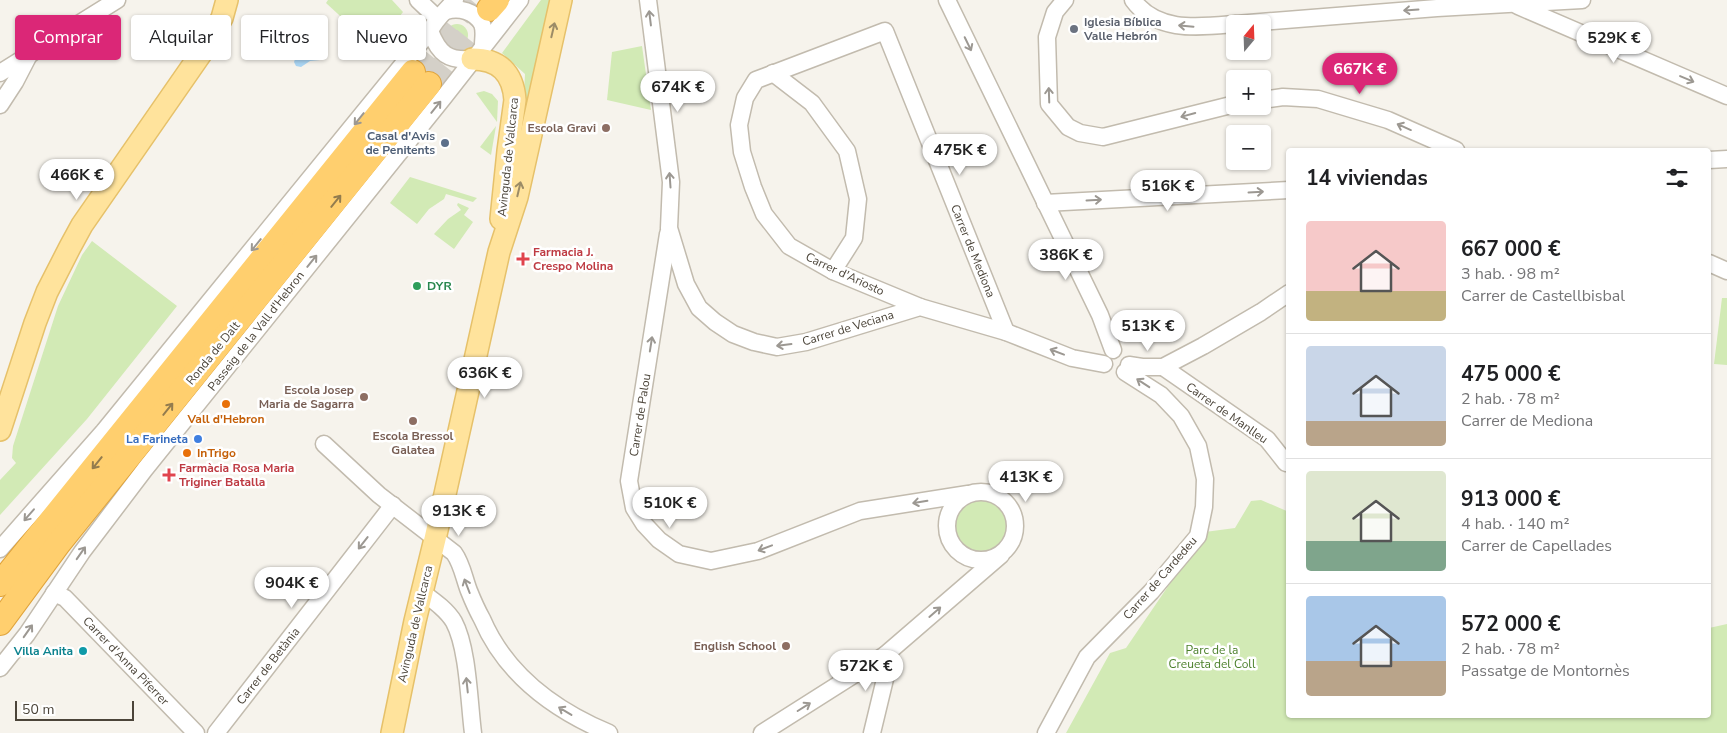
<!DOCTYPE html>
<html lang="es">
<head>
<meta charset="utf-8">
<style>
	:root { --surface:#fff; --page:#f6f6f6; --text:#202124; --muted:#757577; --line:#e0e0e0; --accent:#db2777 }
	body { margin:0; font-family:"Nunito Sans",sans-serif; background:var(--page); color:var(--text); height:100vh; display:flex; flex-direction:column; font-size:19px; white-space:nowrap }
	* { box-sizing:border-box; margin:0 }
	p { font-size:16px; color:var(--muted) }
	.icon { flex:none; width:28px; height:28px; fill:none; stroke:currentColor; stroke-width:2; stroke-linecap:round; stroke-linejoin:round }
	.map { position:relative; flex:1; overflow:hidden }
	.details { position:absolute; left:1286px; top:148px; width:425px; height:570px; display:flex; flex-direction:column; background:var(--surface); border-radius:5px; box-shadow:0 1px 4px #0004 }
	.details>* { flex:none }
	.banner { position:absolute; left:15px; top:15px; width:475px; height:45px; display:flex; gap:10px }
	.needle { width:32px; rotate:19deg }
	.tools { position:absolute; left:1226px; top:15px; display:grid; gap:10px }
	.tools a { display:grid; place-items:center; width:45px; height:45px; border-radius:5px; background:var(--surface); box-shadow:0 1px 4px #0004; font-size:25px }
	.scale { position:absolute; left:15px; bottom:12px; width:119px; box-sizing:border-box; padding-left:5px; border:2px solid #4b4439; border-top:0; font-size:14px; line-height:18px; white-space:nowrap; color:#4b4439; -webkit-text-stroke:4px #fff; paint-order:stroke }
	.price { position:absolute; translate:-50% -42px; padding:0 11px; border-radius:18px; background:#fff; color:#222; font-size:16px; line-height:32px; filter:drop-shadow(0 1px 2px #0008) }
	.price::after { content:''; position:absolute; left:50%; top:30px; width:15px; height:11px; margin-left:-8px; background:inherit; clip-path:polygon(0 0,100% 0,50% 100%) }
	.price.selected { background:var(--accent); color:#fff }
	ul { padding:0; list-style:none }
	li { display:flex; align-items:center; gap:15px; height:125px; padding:0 20px }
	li+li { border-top:1px solid var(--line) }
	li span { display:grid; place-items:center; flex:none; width:140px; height:100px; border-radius:5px; color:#555 }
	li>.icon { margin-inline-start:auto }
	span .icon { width:60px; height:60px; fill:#fffc; stroke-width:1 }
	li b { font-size:21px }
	h2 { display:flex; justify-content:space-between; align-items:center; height:60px; padding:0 20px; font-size:21px }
	.tag { padding:0 18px; border-radius:5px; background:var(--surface); box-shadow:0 1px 4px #0004; font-size:18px; line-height:45px }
	.tag.selected { background:var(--accent); color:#fff }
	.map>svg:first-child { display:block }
</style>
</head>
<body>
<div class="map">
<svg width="1727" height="733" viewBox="0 0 1727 733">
	<rect width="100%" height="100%" fill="#f6f3ec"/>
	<g fill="#d2eab5">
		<polygon points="328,0 392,0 403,12 375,48 326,3"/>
		<polygon points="541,0 553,0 514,167 524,93 525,74 502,53"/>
		<circle cx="457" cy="35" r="11"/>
		<polygon points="642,46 651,110 607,100 612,52"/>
		<polygon points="484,91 492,94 498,101 497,122 476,93"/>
		<polygon points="496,126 491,155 480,147"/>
		<polygon points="410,177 477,198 473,202 446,194 444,199 429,209 417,224 390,203"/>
		<polygon points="458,203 469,208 464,215 473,222 454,249 434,234 448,219 461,210 457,205"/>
		<polygon points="92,241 177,306 87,419 0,515 0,480 16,463 12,458 13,446 58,306 82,255"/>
		<polygon points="1722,298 1727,298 1727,365 1714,364"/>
		<polygon points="1261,500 1289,512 1289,715 1709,715 1709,628 1727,624 1727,733 1066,733 1110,653 1126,648 1205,532 1235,528 1251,501"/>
		<circle cx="981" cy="526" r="26"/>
	</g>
	<polygon fill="#a9d4f2" points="316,45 322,46 325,50 323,59 320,60 310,61 301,67 296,66 294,62 295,59"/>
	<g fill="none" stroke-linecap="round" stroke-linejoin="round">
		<g stroke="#d4d0c8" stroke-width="24" stroke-dasharray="24 12" stroke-linecap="butt">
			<polyline points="413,72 471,0"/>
			<polyline points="429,84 489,9"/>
		</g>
		<g stroke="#c2bbae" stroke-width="19">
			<g id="minor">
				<polyline points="418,0 437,18"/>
				<polyline points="648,0 671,182 669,228 686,284 699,308 715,322 733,334 754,342 777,347 806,342 920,307 1006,332 1072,358 1104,364"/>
				<polyline points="947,0 1100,315 1113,350"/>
				<polyline points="1065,0 1055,12 1047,37 1048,71 1049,104 1068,127 1080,133 1103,137 1235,104"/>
				<path d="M1133 0C1157 33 1199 27 1235 24"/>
				<polyline points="1518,6 1727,96"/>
				<path d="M446 11C459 7 475 11 482 24 485 31 483 38 483 45"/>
				<polyline points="1236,24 1437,8 1582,0"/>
				<path d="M430 31C439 54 448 61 472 59"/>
				<polyline points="0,73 117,0"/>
				<polyline points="773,73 812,103 847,151 858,199 854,238 833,271"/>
				<polyline points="1262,100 1283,97 1318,99 1388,120 1456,150"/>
				<polyline points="0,105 15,82 29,55"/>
				<polyline points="1709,160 1727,159"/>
				<polyline points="1045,203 1289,190"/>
				<polyline points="668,234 629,481 634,508 644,524 659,540 679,554 711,561 758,551 860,511 968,494"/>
				<polyline points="1709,263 1727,271"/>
				<polyline points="920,307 833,271 789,246 764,214 753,187 742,152 739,125 745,98 756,80 885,31 1006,332"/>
				<polyline points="1129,365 1142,367 1163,367 1203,346 1261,312 1289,293"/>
				<polyline points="1163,367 1267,439 1286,463"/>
				<path d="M324 444 379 495 454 553C462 564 464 578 469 591 473 601 477 610 482 619 506 675 554 710 609 733"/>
				<circle cx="981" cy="526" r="34"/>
				<path d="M0 549 104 431 430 31C436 18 446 11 455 0"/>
				<polyline points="54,593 65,598 196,733"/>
				<path d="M423 593C434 601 447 610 454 622 468 648 469 702 473 733"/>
				<polyline points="0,668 27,634 82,552 145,469 444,97 520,0"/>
				<polyline points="216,733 393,505"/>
				<polyline points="762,733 885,655 1001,555"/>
				<polyline points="872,733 885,679 885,655"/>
				<polyline points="1046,733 1087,657 1151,592 1198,536 1204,507 1205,479 1198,446 1181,416 1161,395 1125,372"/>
			</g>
		</g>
		<g stroke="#e6c16a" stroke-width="24">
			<g id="major">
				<path d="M472 59C499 59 513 73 515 100L508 151 501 219"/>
				<polyline points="0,430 35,323 47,292 70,247 82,225 207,45 222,18 227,0"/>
				<polyline points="392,733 415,621 435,539 499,252 517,197 561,0"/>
			</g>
		</g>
		<g stroke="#e0a43c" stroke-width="26">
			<g id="highway">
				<polyline points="489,9 497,0"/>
				<polyline points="0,584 413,72"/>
				<polyline points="0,623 59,543 429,84"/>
			</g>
		</g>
		<use href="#minor" stroke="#fff" stroke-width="16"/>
		<use href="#major" stroke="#ffe39c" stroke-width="21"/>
		<use href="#highway" stroke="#ffcf6e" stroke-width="24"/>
	</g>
	<defs><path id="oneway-shaft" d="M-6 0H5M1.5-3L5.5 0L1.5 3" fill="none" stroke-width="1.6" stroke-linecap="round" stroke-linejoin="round" transform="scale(1.25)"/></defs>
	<g stroke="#9c9892">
		<use href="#oneway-shaft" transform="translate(1411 10) rotate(176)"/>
		<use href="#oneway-shaft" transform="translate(650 18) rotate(-97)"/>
		<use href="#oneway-shaft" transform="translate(1186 26) rotate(-175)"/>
		<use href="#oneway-shaft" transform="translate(968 44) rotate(64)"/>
		<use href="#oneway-shaft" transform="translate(1687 79) rotate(23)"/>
		<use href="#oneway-shaft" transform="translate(1049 95) rotate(-92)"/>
		<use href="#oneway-shaft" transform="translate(436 107) rotate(-51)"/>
		<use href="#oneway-shaft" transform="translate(1188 115) rotate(165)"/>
		<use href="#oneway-shaft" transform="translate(359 119) rotate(129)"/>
		<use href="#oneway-shaft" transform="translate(1404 127) rotate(-156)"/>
		<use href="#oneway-shaft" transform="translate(670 180) rotate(-94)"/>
		<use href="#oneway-shaft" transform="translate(1256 192) rotate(-3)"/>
		<use href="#oneway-shaft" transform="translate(1094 200) rotate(-3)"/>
		<use href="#oneway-shaft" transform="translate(256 245) rotate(129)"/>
		<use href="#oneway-shaft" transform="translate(312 261) rotate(-51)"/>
		<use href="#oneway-shaft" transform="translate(651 344) rotate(-81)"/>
		<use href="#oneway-shaft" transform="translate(784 345) rotate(173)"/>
		<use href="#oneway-shaft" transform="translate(1057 352) rotate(-159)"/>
		<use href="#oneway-shaft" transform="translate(1143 383) rotate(-147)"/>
		<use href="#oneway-shaft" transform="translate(920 502) rotate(171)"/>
		<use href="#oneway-shaft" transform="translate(29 515) rotate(131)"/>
		<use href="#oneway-shaft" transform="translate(363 543) rotate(128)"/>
		<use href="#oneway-shaft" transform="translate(765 548) rotate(159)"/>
		<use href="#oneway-shaft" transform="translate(81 553) rotate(-55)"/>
		<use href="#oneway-shaft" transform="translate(467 586) rotate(-111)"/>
		<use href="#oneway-shaft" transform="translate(935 612) rotate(-41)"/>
		<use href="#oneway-shaft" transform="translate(28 631) rotate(-55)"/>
		<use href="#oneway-shaft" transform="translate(467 685) rotate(-96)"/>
		<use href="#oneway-shaft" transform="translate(804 707) rotate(-32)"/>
		<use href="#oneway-shaft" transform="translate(565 711) rotate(-149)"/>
	</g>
	<g stroke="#9c8c66">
		<use href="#oneway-shaft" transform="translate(553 30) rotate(-77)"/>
		<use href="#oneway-shaft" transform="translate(519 189) rotate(-77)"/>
	</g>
	<g stroke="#937c4e">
		<use href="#oneway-shaft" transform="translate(336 201) rotate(-51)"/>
		<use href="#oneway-shaft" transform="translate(168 409) rotate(-51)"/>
		<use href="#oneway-shaft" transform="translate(97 463) rotate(129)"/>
	</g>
	<circle fill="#6b7280" stroke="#fff" stroke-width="2" cx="1074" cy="29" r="5"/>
	<g fill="#8d6e63" stroke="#fff" stroke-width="2">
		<circle cx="606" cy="128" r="5"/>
		<circle cx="364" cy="397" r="5"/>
		<circle cx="413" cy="421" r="5"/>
		<circle cx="786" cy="646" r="5"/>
	</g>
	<circle fill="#5c6f8a" stroke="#fff" stroke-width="2" cx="445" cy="143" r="5"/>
	<g fill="#e0444e" stroke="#fff" stroke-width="2">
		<path d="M520.5 251.5h5v5h5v5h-5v5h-5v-5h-5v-5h5z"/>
		<path d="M166.5 467.5h5v5h5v5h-5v5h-5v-5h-5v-5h5z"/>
	</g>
	<circle fill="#2e9e5b" stroke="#fff" stroke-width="2" cx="417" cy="286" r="5"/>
	<g fill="#e8710a" stroke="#fff" stroke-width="2">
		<circle cx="226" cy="404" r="5"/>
		<circle cx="187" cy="453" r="5"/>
	</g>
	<circle fill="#3f7fe0" stroke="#fff" stroke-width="2" cx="198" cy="439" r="5"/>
	<circle fill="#0f9aa8" stroke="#fff" stroke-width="2" cx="83" cy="651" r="5"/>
	<g text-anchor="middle" stroke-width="5" stroke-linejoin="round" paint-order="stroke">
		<g font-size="12" font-weight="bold" fill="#5b616d" stroke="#fff" text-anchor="start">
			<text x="1084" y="26">Iglesia Bíblica<tspan x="1084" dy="14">Valle Hebrón</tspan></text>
		</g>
		<g font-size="12" font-weight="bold" fill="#785e54" stroke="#fff" text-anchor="end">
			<text x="596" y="132">Escola Gravi</text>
			<text x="354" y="394">Escola Josep<tspan x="354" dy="14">Maria de Sagarra</tspan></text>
			<text x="413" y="440" text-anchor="middle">Escola Bressol<tspan x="413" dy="14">Galatea</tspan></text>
			<text x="776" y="650">English School</text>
		</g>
		<g font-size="12" font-weight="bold" fill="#4e5e75" stroke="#fff" text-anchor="end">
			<text x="435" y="140">Casal d'Avis<tspan x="435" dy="14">de Penitents</tspan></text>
		</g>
		<g font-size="12" fill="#4b4439" stroke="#fff">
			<text transform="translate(508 157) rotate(-84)" y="4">Avinguda de Vallcarca</text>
			<text transform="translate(973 251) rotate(68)" y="4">Carrer de Mediona</text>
			<text transform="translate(845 274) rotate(25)" y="4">Carrer d'Ariosto</text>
			<text transform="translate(848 328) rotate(-17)" y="4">Carrer de Veciana</text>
			<text transform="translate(256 331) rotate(-52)" y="4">Passeig de la Vall d'Hebron</text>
			<text transform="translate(213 353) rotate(-51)" y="4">Ronda de Dalt</text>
			<text transform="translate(1227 413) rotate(35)" y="4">Carrer de Manlleu</text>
			<text transform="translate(640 415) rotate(-81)" y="4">Carrer de Palou</text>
			<text transform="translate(1160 578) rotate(-49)" y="4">Carrer de Cardedeu</text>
			<text transform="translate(415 624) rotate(-77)" y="4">Avinguda de Vallcarca</text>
			<text transform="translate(126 661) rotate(46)" y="4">Carrer d'Anna Piferrer</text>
			<text transform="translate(268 666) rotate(-52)" y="4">Carrer de Betània</text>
		</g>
		<g font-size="12" font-weight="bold" fill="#be3a42" stroke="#fff" text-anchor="start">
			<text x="533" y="256">Farmacia J.<tspan x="533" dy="14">Crespo Molina</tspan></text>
			<text x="179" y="472">Farmàcia Rosa Maria<tspan x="179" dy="14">Triginer Batalla</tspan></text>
		</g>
		<g font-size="12" font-weight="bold" fill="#27864d" stroke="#fff" text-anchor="start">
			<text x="427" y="290">DYR</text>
		</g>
		<g font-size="12" font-weight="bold" fill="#c56008" stroke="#fff">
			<text x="226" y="423">Vall d'Hebron</text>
			<text x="197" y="457" text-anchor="start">InTrigo</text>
		</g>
		<g font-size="12" font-weight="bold" fill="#366cbe" stroke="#fff" text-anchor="end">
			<text x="188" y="443">La Farineta</text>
		</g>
		<g font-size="12" fill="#4a7f2a" stroke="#fff">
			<text x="1212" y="654">Parc de la<tspan x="1212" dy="14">Creueta del Coll</tspan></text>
		</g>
		<g font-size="12" font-weight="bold" fill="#0d838f" stroke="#fff" text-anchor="end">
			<text x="73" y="655">Villa Anita</text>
		</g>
	</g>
</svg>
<div class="tools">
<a><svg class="needle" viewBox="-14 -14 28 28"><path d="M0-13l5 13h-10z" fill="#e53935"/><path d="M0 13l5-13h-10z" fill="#757577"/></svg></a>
<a>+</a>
<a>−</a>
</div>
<div class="scale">50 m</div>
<b class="price" style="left:1614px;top:64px">529K €</b>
<b class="price selected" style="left:1360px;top:95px">667K €</b>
<b class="price" style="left:678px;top:113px">674K €</b>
<b class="price" style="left:960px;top:176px">475K €</b>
<b class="price" style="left:77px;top:201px">466K €</b>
<b class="price" style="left:1168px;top:212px">516K €</b>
<b class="price" style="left:1066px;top:281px">386K €</b>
<b class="price" style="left:1148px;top:352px">513K €</b>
<b class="price" style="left:485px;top:399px">636K €</b>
<b class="price" style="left:1026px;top:503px">413K €</b>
<b class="price" style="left:670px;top:529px">510K €</b>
<b class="price" style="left:459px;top:537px">913K €</b>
<b class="price" style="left:292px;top:609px">904K €</b>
<b class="price" style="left:866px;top:692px">572K €</b>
<div class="banner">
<a class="tag selected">Comprar</a>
<a class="tag">Alquilar</a>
<a class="tag">Filtros</a>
<a class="tag">Nuevo</a>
</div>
<section class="details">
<h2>14 viviendas<svg class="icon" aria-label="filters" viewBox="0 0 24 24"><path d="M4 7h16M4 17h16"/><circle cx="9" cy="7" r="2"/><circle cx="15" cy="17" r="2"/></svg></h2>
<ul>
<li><span style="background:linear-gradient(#f6c9c9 70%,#c2b280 0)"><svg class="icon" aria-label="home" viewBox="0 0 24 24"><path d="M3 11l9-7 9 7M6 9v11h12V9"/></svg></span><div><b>667 000 €</b><p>3 hab. · 98 m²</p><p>Carrer de Castellbisbal</p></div></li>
<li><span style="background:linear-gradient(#c9d6e8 75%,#b9a48a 0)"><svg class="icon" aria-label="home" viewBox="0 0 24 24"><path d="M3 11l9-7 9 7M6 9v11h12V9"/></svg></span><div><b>475 000 €</b><p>2 hab. · 78 m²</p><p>Carrer de Mediona</p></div></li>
<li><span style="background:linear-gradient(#dfe7d0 70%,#7fa58c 0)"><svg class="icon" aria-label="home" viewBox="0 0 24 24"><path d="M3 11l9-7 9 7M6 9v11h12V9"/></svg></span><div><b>913 000 €</b><p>4 hab. · 140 m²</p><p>Carrer de Capellades</p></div></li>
<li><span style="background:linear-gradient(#a9c7e8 65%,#b9a48a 0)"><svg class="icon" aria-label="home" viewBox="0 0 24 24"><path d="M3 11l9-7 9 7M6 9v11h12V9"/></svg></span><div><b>572 000 €</b><p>2 hab. · 78 m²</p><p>Passatge de Montornès</p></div></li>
</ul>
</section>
</div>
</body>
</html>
